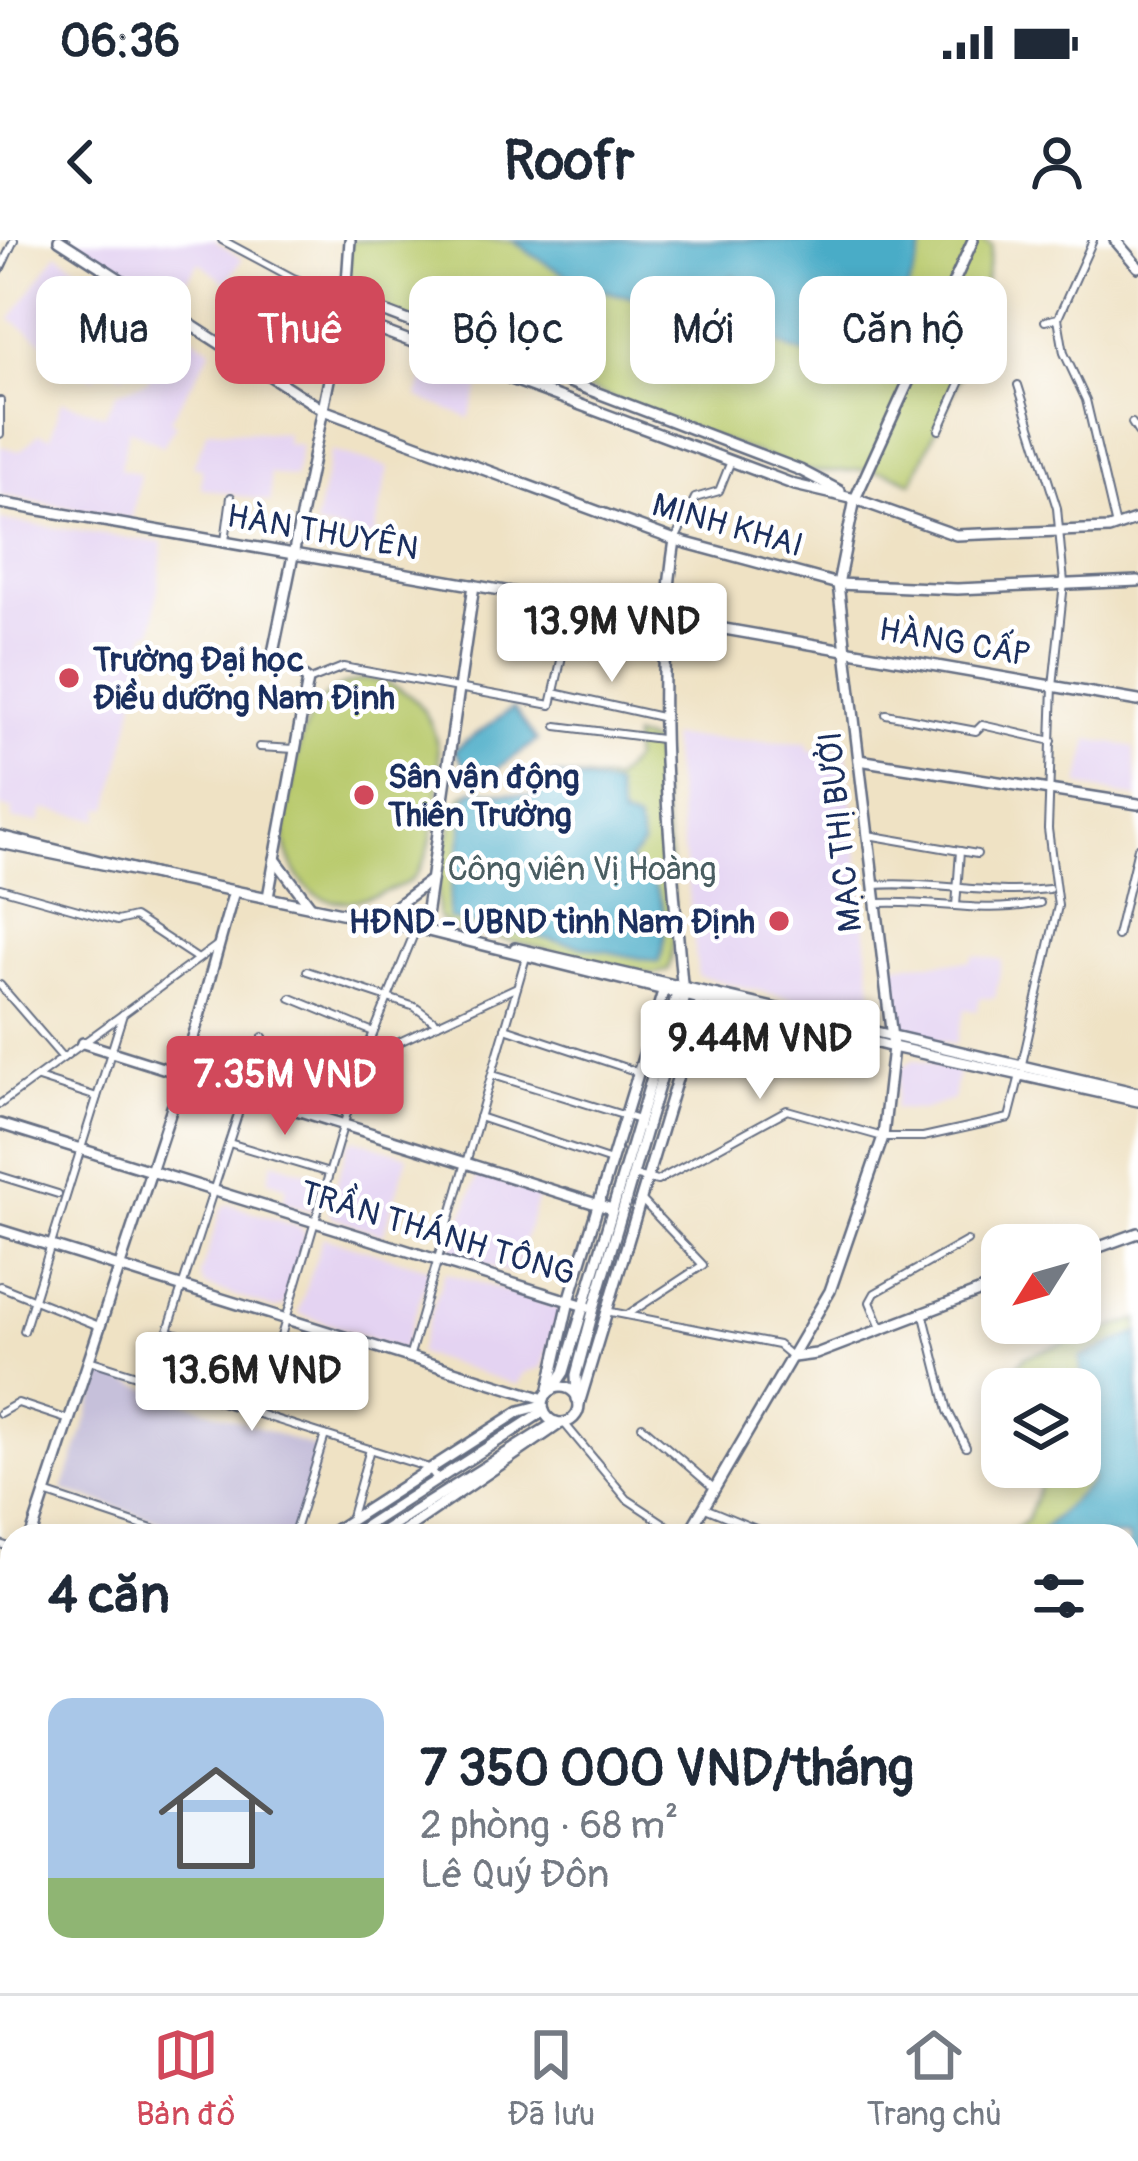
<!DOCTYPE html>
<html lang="vi">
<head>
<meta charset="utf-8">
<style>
	:root { --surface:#fff; --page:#f2f2f3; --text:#1f2937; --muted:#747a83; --line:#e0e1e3; --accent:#d1495b }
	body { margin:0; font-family:Pangolin,sans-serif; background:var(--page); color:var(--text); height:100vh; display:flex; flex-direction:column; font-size:45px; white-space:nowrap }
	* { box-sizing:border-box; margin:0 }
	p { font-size:39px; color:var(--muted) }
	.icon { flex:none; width:66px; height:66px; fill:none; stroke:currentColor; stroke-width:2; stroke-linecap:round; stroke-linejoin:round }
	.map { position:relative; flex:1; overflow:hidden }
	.details { position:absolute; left:0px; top:1284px; width:1140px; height:471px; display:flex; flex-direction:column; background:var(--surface); border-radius:36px 36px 0 0; box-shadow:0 6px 18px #0003 }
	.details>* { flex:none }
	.top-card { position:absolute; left:36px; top:36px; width:1068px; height:108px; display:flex; gap:24px }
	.needle { width:78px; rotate:233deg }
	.controls { position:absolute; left:981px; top:984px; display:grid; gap:24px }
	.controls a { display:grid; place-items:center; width:120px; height:120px; border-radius:24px; background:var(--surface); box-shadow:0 6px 18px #0003; font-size:60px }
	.price { position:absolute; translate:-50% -102px; padding:0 27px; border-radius:12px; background:#fff; color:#222; font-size:39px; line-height:78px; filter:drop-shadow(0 3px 6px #0008) }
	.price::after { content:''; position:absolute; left:50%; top:72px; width:36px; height:27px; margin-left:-18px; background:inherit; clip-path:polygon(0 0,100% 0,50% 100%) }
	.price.current { background:var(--accent); color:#fff }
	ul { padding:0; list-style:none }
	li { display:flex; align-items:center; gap:36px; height:300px; padding:0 48px }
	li+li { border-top:3px solid var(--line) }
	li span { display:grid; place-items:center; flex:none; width:336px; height:240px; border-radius:24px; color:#555 }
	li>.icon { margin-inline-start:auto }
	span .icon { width:144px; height:144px; fill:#fffc; stroke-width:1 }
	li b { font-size:51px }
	h2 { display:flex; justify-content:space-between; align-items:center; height:144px; padding:0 48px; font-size:51px }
	.tag { padding:0 42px; border-radius:24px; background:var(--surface); box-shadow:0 6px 18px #0003; font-size:42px; line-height:108px }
	.tag.current { background:var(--accent); color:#fff }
	.status { display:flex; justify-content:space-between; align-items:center; height:84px; padding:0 60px; background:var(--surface); direction:ltr }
	.status svg { height:33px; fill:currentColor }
	header { display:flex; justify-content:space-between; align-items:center; height:156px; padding:0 48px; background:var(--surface); font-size:54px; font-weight:800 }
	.dock { display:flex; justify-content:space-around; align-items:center; height:168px; border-top:3px solid var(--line); background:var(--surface); font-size:33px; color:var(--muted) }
	.dock a { display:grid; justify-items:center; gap:6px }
	.dock .current { color:var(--accent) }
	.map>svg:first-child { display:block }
</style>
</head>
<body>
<div class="status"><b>06:36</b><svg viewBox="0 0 49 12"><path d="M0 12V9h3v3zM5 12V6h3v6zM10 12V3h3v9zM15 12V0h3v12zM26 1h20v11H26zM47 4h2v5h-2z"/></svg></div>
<header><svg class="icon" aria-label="back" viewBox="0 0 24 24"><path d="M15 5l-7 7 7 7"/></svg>Roofr<svg class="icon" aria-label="person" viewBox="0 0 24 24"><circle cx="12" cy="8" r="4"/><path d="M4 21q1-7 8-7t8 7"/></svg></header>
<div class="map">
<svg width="1138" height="1753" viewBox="0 0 1138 1753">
	<rect width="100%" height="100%" fill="#fff"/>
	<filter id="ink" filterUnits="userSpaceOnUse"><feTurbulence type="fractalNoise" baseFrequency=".00833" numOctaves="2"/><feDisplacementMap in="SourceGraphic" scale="24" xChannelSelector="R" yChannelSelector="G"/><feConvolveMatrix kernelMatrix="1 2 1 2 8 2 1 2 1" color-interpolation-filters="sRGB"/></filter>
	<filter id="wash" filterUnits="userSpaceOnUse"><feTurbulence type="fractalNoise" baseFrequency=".004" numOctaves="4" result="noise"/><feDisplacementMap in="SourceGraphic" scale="48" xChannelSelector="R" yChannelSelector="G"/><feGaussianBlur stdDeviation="2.7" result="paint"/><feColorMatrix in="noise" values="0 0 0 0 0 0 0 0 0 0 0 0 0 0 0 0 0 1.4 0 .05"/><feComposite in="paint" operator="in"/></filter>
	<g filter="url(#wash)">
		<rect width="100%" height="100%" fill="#efe2c4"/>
		<g fill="#e4d3f2">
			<polygon points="68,0 214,0 242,19 226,43 199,22 170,67"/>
			<polygon points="57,13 157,83 123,135 105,122 94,138 11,79"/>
			<polygon points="183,91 212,109 170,180 176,184 163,206 129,189 120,229 140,234 132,279 0,255 0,206 20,211 39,194 51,197 61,161 105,175 117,152 146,142"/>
			<polygon points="430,120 483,139 469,178 417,157"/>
			<polygon points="208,190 287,193 286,203 301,205 295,238 270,234 271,262 201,248 202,228 193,226"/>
			<polygon points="331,211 389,227 374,298 315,286"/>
			<polygon points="0,280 163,303 153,391 146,392 130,485 109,568 101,568 99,579 43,569 40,582 12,580 13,570 0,567"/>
			<polygon points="670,497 807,503 809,511 846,506 875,779 698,736"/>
			<polygon points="1089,499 1134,507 1138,558 1079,545"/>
			<polygon points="973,715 1002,720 995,758 980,758 977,771 965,769 956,804 897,792 888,725 971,721"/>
			<polygon points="913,820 958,830 953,860 922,870 894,869 901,828"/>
			<polygon points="356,899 408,916 383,995 331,977 328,970 349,903"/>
			<polygon points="273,921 323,937 313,971 283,962 287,947 268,940"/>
			<polygon points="478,935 539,954 514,1034 454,1015 451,1009"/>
			<polygon points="228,964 301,988 305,994 284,1066 275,1069 204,1045 200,1035 222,967"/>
			<polygon points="323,997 430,1029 403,1110 298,1073"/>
			<polygon points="445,1032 562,1069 541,1128 524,1133 517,1145 418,1113"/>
		</g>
		<polygon fill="#c6c0da" points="103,1133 322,1210 294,1296 204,1296 63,1250"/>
		<g fill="#b9ca6d" stroke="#6a7c66" stroke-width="3">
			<path d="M350 0H981L992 6 982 61 987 76 912 243C873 220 844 236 800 230L346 57Z"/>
			<path d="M367 439C439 449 446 513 435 572 432 594 430 616 417 633 410 643 406 643 395 648 347 669 306 672 287 611 281 590 287 569 291 548 300 498 307 446 367 439Z"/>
			<path d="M633 497 653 502C659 548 686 696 667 731L653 734 449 687 438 677 437 632 461 556 472 550 538 557 545 539 555 535 614 541 633 520Z"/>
			<polygon points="1138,1079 1138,1658 1128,1653 1128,1296 1005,1296 1027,1280 1047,1227 1080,1227 1080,1149 1002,1149 1024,1117"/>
		</g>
		<g fill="#48acc7" stroke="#326e92" stroke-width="3">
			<path d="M513 0H924C908 72 859 147 778 103 753 90 744 68 742 41L733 35 720 46C700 44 692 52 674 56 621 68 552 32 513 0Z"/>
			<polygon points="513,468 537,501 476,543 454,510"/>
			<path d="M555 535 615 546 621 577 637 582 643 606 630 620C637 630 645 634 652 643 668 665 667 698 659 722L449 679C446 639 468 603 462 565L472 550 538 557 545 539Z"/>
			<polygon points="1138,1093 1138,1343 1128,1334 1128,1296 1036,1296 1092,1241 1080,1118"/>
			<polygon points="767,1743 953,1743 958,1753 759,1753"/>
		</g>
	</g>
	<g filter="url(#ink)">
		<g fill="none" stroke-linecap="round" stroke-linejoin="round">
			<g stroke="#656e82" stroke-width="10">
				<g id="street">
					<polyline points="222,0 293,38 346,57"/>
					<polyline points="0,30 14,0"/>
					<polyline points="1058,78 1064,113 1086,160 1116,287"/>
					<polyline points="1045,81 1058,78 1093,0"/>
					<polyline points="1018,145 1057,268 1064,343 1053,446 1048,589 1058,666 1022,824"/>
					<polyline points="0,161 0,194"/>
					<polyline points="1132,183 1138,192"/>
					<polyline points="939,190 992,72 987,62 952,47"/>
					<polyline points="675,300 695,258 719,251 731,221"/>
					<polyline points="225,301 231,257"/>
					<polyline points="308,441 343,427 551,465 574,363"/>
					<polyline points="554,453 661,477"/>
					<polyline points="886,474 976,491 982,485 1052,501"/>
					<polyline points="557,486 661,499"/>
					<polyline points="259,507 295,509"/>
					<polyline points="868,595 977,614"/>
					<path d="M874 645C935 641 986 656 1049 649"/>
					<polyline points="0,648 117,681 134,677 198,719"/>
					<path d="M878 663C936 660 981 675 1040 663"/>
					<polyline points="956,666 960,611"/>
					<polyline points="1117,696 1138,608"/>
					<polyline points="307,731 415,767 438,784"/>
					<polyline points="0,745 63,818"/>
					<polyline points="291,758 371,791"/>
					<polyline points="505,788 638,832"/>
					<polyline points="363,819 517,747"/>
					<polyline points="493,835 639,880"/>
					<polyline points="38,838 97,857"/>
					<polyline points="0,864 219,704"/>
					<polyline points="479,877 611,921"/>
					<polyline points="229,903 329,933"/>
					<polyline points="633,935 657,941 787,870 883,897 923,897 1009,878 1020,835"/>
					<polyline points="0,936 58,954"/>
					<polyline points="0,1046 99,1086"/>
					<polyline points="606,1071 778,1105 790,1115"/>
					<polyline points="923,1072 948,1171 966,1207"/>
					<polyline points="630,1073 703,1025 640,958"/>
					<polyline points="881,1088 870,1062 875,1053 967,1001"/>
					<polyline points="24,1091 123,774"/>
					<polyline points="168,1091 272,1125"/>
					<polyline points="409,1118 526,717"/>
					<polyline points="89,1120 429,1228 437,1239"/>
					<polyline points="152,1140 263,797"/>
					<polyline points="0,1173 18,1163 69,1180"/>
					<polyline points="258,1174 363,819 416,689"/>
					<polyline points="564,1183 627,1259 683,1296"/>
					<polyline points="642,1186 715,1249"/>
					<polyline points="48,1254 173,1296"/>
					<polyline points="705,1268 773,1296"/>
					<polyline points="350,1280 370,1209"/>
					<polyline points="293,1296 325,1195"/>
					<polyline points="0,1304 12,1308"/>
					<polyline points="0,1349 12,1352"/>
					<polyline points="0,1657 12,1649"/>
					<polyline points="1128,1657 1138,1662"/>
					<polyline points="0,1701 7,1718"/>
					<polyline points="1128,1734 1138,1725"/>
					<polyline points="961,1743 966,1753"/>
				</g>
			</g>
			<g stroke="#656e82" stroke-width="14">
				<g id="secondary">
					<polyline points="59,0 323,170 675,300 838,344 957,349 1138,341"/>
					<polyline points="1115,0 1138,27"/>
					<polyline points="346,57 800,230 840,251"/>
					<polyline points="340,75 795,245 855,259 956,295 1109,289 1138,279"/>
					<polyline points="0,263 1138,461"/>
					<path d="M675 300C652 449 669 594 682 743"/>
					<polyline points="859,520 1138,564"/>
					<polyline points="268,657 308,440 273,413 346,57 350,0"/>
					<polyline points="424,690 474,345"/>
					<polyline points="83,803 612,969"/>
					<polyline points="0,884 588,1067"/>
					<polyline points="0,990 544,1159"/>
					<polyline points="1080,1014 1138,993"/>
					<polyline points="793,1117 816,1114 1002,1043"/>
					<polyline points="548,1153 569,1061 665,745"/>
					<polyline points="579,1164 702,756"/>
					<polyline points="31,1296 183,834 234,651"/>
					<polyline points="326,1296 520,1171 543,1165"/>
					<polyline points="396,1296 561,1183"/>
					<polyline points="687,1296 830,1051 883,897 893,807 838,344 855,259 973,0"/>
					<polyline points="0,1392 12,1353"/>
					<polyline points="0,1501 12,1519"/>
					<polyline points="0,1556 12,1548"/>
					<polyline points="0,1722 12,1715"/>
					<polyline points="405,1743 406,1753"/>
				</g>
			</g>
			<g stroke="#656e82" stroke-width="14">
				<g id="primary">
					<polyline points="0,596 169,638"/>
					<polyline points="0,603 424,690 893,807 1138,861"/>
					<polyline points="275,619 311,667"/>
					<polyline points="377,680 431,640"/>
					<polyline points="515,708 1138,853"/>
					<circle cx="561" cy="1165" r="18"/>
					<polyline points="552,1150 564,1132 679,747"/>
					<polyline points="577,1159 576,1135 594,1068 687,750"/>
					<polyline points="350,1296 544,1171"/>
					<polyline points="375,1296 556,1182"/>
					<polyline points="0,1526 12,1518"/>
					<polyline points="0,1543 12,1535"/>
				</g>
			</g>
			<use href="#street" stroke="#fff" stroke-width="6"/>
			<use href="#secondary" stroke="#fff" stroke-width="9"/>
			<use href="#primary" stroke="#fff" stroke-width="9"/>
		</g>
	</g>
	<g fill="#d1495b" stroke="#fff" stroke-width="4.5">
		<circle cx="69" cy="438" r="12"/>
		<circle cx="364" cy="555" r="12"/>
		<circle cx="779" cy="681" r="12"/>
	</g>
	<g text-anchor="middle" stroke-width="9" stroke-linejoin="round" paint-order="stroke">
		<g font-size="33" fill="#1b2f5e" stroke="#fff">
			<text transform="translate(728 284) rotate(16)" y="12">MINH KHAI</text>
			<text transform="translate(323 291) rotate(10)" y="12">HÀN THUYÊN</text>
			<text transform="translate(955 401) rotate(10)" y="12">HÀNG CẤP</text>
			<text transform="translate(839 592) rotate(-96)" y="12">MẠC THỊ BƯỞI</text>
			<text transform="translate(438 992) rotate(17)" y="12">TRẦN THÁNH TÔNG</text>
		</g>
		<g font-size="33" font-weight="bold" fill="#1b2f5e" stroke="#fff" text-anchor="start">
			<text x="93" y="431">Trường Đại học<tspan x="93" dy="38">Điều dưỡng Nam Định</tspan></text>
			<text x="388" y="548">Sân vận động<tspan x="388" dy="38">Thiên Trường</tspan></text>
			<text x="755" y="693" text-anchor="end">HĐND - UBND tỉnh Nam Định</text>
		</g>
		<g font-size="33" fill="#4a5e62" stroke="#fff">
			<text x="582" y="640">Công viên Vị Hoàng</text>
		</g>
	</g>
</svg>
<div class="controls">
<a><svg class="needle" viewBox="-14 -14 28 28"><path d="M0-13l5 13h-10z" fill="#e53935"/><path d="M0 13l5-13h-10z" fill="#747a83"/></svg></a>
<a><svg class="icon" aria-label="layers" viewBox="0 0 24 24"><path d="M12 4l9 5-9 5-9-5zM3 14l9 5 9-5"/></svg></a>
</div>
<b class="price" style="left:612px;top:445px">13.9M VND</b>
<b class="price" style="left:760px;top:862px">9.44M VND</b>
<b class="price current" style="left:285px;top:898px">7.35M VND</b>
<b class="price" style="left:252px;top:1194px">13.6M VND</b>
<div class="top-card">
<a class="tag">Mua</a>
<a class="tag current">Thuê</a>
<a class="tag">Bộ lọc</a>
<a class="tag">Mới</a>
<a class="tag">Căn hộ</a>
</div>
<section class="details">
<h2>4 căn<svg class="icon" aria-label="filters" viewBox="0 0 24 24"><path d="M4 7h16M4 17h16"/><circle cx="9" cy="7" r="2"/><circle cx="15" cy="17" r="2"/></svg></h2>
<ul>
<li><span style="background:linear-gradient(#a9c7e8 75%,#8fb573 0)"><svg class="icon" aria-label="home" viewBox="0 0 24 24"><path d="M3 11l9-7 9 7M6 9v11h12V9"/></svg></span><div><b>7 350 000 VND/tháng</b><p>2 phòng · 68 m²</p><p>Lê Quý Đôn</p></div></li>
</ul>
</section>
</div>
<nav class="dock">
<a class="current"><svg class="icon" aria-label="map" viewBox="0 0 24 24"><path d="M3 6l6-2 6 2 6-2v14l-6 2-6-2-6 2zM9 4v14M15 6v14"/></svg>Bản đồ</a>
<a><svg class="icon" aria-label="saved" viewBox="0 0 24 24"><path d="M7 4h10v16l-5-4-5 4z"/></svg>Đã lưu</a>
<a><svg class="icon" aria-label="home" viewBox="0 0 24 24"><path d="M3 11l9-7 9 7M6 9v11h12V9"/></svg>Trang chủ</a>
</nav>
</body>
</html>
